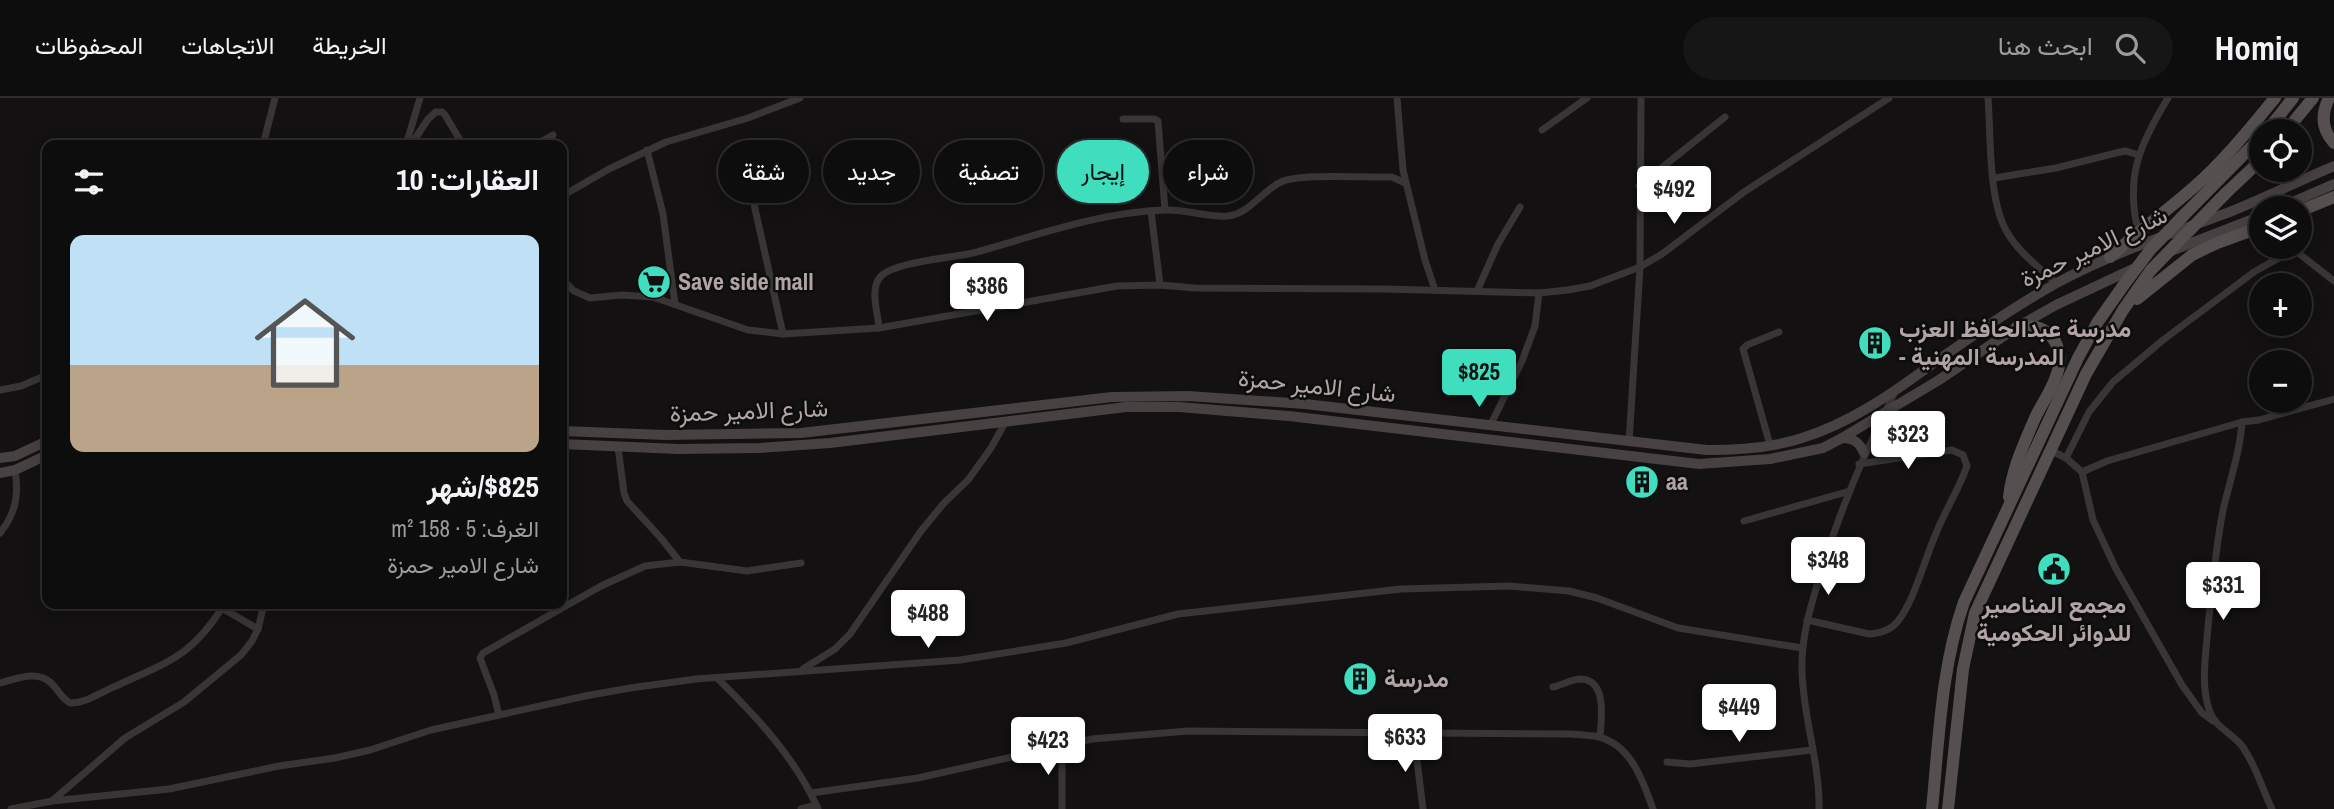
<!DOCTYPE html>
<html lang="ar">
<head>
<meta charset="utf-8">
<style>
	:root { --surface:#0e0d0d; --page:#171616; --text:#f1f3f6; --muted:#9b9c9d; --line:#2e2d2e; --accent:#3edebf }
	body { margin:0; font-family:"Archivo Narrow",Vazirmatn,sans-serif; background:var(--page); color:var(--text); direction:rtl; height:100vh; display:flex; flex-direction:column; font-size:26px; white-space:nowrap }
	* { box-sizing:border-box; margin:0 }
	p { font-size:23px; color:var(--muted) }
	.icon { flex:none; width:38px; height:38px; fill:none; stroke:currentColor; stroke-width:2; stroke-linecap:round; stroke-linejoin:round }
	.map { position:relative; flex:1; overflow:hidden; direction:ltr }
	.drawer { position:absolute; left:42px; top:42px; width:525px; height:469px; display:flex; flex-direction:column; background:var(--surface); border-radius:14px; box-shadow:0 4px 18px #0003,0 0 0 2px var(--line); direction:rtl }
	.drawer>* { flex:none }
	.guide { position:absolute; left:588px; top:42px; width:665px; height:63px; direction:rtl; display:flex; gap:14px }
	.fabs { position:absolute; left:2249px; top:21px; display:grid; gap:14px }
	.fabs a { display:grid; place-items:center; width:63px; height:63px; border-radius:50%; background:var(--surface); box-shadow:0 4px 18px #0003,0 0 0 2px var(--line); font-size:35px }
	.price { position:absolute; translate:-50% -60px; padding:0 16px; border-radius:7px; background:#fff; color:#222; font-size:23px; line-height:46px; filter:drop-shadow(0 2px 4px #0008) }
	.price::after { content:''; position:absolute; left:50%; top:42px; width:21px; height:16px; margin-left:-10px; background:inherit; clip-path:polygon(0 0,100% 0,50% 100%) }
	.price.on { background:var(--accent); color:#111 }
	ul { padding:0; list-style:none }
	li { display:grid; align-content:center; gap:14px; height:371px; padding:0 28px }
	li span { display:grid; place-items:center; height:217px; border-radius:14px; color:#555 }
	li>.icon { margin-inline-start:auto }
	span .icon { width:126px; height:126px; fill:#fffc; stroke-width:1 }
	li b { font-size:30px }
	h2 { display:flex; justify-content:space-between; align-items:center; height:84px; padding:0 28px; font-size:30px }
	.tag { padding:0 24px; border-radius:32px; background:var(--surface); box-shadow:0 4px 18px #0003,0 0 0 2px var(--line); font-size:24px; line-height:63px }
	.tag.on { background:var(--accent); color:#111 }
	header { display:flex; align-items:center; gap:42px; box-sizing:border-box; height:98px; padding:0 35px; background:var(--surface); border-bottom:2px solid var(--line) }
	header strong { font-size:33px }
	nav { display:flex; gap:38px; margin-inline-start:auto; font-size:24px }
	.search { width:490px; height:63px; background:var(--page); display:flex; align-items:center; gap:18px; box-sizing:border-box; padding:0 24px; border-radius:38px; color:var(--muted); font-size:26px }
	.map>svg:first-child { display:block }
</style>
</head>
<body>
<header>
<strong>Homiq</strong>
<div class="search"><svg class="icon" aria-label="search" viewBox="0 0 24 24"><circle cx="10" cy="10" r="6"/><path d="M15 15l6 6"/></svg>ابحث هنا</div>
<nav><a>الخريطة</a><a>الاتجاهات</a><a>المحفوظات</a></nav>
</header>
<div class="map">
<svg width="2334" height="711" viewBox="0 0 2334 711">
	<rect width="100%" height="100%" fill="#131111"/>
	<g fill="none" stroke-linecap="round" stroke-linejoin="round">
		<g stroke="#393535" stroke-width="7">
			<polyline points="1397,0 1403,72 1425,162 1435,192"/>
			<path d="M1988 0C1991 38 1988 102 2007 134 2018 154 2040 170 2056 185"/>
			<polyline points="1123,21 1154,21 1158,23 1165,112"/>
			<polyline points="1542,32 1587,0"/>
			<polyline points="263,47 275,0"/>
			<polyline points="406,47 420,0"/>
			<polyline points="411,47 428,21 436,14 442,14 445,17 463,47"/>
			<polyline points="535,47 553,37"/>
			<polyline points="647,52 663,116 675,206"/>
			<polyline points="747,75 783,236"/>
			<polyline points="1994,80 2056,70 2120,54 2126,53 2138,57"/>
			<polyline points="1639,88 1725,19"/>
			<polyline points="562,98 609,71 666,44 748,20 800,0"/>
			<polyline points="1151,113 1160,187"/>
			<path d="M2138 133C2125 78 2140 46 2168 0"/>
			<polyline points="562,181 574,193 590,200 622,197 653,199 748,232 783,236 879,230 1117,188 1160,187 1195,190 1385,191 1539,195 1568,192 1590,188 1640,169 1662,156 1744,94 1889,0"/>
			<polyline points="1477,193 1498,146 1520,109"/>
			<path d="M879 230C878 215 869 190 881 178 895 164 950 160 973 155 1035 138 1099 114 1165 112 1185 111 1211 120 1228 118 1249 116 1263 92 1281 84 1299 75 1368 80 1392 79L1405 85"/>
			<polyline points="0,292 21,288 47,277"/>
			<path d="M2242 324C2240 354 2230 382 2223 412 2215 454 2211 497 2207 540 2205 564 2201 591 2210 614 2216 630 2232 635 2242 648 2256 667 2262 691 2272 711"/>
			<polyline points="1490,328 1522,263 1535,228 1539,195"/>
			<polyline points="1629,344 1640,169 1641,0"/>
			<polyline points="1770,347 1743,251 1747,247 1779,234"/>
			<polyline points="618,349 624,395 627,403 660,439 680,464"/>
			<polyline points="2050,352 2066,360 2082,374 2107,363 2242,324 2259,322 2334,301"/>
			<polyline points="2066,360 2089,314 2113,284 2163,242 2254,174 2291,153 2297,154 2334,183"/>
			<polyline points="2082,374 2093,422 2116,471 2182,587 2202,615 2213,623"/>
			<polyline points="1744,423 1850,393"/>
			<path d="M0 435C16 415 19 397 15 372"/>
			<polyline points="215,506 258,531"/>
			<path d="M1807 522 1869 536C1880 535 1890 533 1898 523 1914 504 1926 457 1937 433 1946 411 1959 391 1967 368L1963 357 1952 352 1859 366"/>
			<polyline points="803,571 835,551 850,536 921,433 944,405 968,382 991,350 1006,323"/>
			<path d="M718 581C757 619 796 661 818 711"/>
			<path d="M0 585C16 581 36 572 50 584 58 591 61 600 70 605 87 605 101 594 116 588 167 564 190 560 222 510"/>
			<path d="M1553 589C1562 587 1572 581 1581 581 1608 582 1601 623 1600 639"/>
			<polyline points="499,617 494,597 480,560 483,555 601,488 645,468 680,464 747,473 801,465"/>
			<polyline points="1408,635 1417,663 1423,711"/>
			<polyline points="1667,664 1690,666 1812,652"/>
			<path d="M811 695 918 680 1092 641 1188 633 1571 636C1580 637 1590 637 1599 639 1631 647 1643 683 1653 711"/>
			<polyline points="52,703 169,691 279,668 335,660 370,652 431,632 585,598 630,590 696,581 960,562 1066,545 1178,516 1401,491 1509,488 1569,493 1597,500 1678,530 1802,550"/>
			<polyline points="11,711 52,703 125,640 184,604 241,557 252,543 258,531 264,506"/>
			<polyline points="801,711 816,707"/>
			<polyline points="1062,711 1062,647"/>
			<path d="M1819 711C1820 665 1803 619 1802 573 1801 538 1811 507 1821 474 1840 412 1865 353 1894 296"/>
		</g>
		<g stroke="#474142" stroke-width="10">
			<polyline points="2279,110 2334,86"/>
			<polyline points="2171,153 2261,118"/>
			<path d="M562 333 666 337 801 335 1112 299 1188 298 1305 306 1707 352C1739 352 1772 350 1802 340 1850 325 1890 297 1931 267 1971 239 2012 210 2055 186 2110 156 2169 136 2227 115 2263 101 2298 83 2334 68"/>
			<path d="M1842 340C1854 340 1860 345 1864 355"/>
			<polyline points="562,346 678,351 759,350 830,345 1126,309 1179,309 1289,318 1699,366 1770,361 1823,350 1842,340 1939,282 2017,229 2056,207 2137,169"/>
			<polyline points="0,360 15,358 47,343"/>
			<polyline points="0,375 15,372 47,357"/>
		</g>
		<g stroke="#564f4f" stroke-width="12">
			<path d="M2329 0C2321 16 2321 31 2334 45"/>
			<polyline points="2267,33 2293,0"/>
			<polyline points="2286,33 2313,0"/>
			<polyline points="2226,95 2261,62"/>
			<polyline points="2300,113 2334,99"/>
			<polyline points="2184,117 2261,39"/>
			<path d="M2110 159C2137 134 2167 113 2194 89 2224 63 2250 30 2275 0"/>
			<polyline points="2137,201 2192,157 2217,145 2261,129"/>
			<path d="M2009 399C2012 371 2024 346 2035 320 2041 307 2050 295 2055 281 2063 263 2061 238 2039 230 2033 227 2024 229 2017 229"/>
			<path d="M1932 711C1939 641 1941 570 1964 504L2078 260 2097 225 2123 188"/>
			<polyline points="1948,711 1963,571 1975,515 2086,276 2123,212 2151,172"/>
		</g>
		<g stroke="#564f4f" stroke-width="12">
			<polyline points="2151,172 2226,95"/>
			<polyline points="2123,188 2151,151 2184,117"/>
		</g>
	</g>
	<defs>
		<g id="supermarket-disc" transform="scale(1.75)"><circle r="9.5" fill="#3edebf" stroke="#0d0d0c"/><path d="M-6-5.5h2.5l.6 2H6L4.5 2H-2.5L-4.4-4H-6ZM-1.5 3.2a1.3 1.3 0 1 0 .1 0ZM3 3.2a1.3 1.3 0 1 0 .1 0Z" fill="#111"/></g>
		<g id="building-disc" transform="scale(1.75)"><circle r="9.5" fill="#3edebf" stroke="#0d0d0c"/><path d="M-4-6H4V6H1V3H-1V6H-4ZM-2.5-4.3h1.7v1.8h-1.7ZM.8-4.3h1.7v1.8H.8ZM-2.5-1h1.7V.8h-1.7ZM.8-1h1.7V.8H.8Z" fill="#111"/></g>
		<g id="civic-disc" transform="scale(1.75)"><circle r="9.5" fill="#3edebf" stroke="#0d0d0c"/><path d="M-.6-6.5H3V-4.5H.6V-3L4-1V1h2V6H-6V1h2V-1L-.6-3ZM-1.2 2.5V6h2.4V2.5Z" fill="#111"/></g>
	</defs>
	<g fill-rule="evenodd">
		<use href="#supermarket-disc" x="654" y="184"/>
		<use href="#building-disc" x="1875" y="245"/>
		<use href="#building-disc" x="1642" y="384"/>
		<use href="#civic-disc" x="2054" y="471"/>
		<use href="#building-disc" x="1360" y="581"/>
	</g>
	<g text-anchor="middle" stroke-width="5" stroke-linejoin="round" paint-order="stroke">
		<g font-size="24" fill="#b2a4a6" stroke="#0d0d0c">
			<text transform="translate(2094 149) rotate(-25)" y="8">شارع الامير حمزة</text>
			<text transform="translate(1317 288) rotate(6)" y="8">شارع الامير حمزة</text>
			<text transform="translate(749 313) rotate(-2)" y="8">شارع الامير حمزة</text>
		</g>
		<g font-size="24" font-weight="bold" fill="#b2a4a6" stroke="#0d0d0c" text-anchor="start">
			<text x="678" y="192">Save side mall</text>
			<text x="1899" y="239">مدرسة عبدالحافظ العزب<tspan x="1899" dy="28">- المدرسة المهنية</tspan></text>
			<text x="1666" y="392">aa</text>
			<text x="2054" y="515" text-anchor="middle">مجمع المناصير<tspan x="2054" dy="28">للدوائر الحكومية</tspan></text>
			<text x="1384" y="589">مدرسة</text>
		</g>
	</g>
</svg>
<div class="fabs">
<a><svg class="icon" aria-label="locate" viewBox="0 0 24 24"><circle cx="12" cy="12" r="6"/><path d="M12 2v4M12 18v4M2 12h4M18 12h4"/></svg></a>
<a><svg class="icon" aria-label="layers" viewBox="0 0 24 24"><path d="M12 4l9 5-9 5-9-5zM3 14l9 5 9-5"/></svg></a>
<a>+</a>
<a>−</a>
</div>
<b class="price" style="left:1674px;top:128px">$492</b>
<b class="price" style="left:987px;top:225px">$386</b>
<b class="price on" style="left:1479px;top:311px">$825</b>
<b class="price" style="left:1908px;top:373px">$323</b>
<b class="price" style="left:1828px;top:499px">$348</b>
<b class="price" style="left:2223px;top:524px">$331</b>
<b class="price" style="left:928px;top:552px">$488</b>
<b class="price" style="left:1739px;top:646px">$449</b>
<b class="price" style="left:1405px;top:676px">$633</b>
<b class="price" style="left:1048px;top:679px">$423</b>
<div class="guide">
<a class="tag">شراء</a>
<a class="tag on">إيجار</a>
<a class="tag">تصفية</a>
<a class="tag">جديد</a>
<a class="tag">شقة</a>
</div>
<section class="drawer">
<h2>العقارات: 10<svg class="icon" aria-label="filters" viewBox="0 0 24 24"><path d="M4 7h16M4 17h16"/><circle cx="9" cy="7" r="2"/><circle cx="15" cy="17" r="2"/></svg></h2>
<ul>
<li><span style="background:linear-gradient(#bfe0f5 60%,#b9a48a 0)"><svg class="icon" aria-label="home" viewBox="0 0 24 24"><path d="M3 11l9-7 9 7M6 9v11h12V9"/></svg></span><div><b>$825/شهر</b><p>الغرف: 5 · 158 m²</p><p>شارع الامير حمزة</p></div></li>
</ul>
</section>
</div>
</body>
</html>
